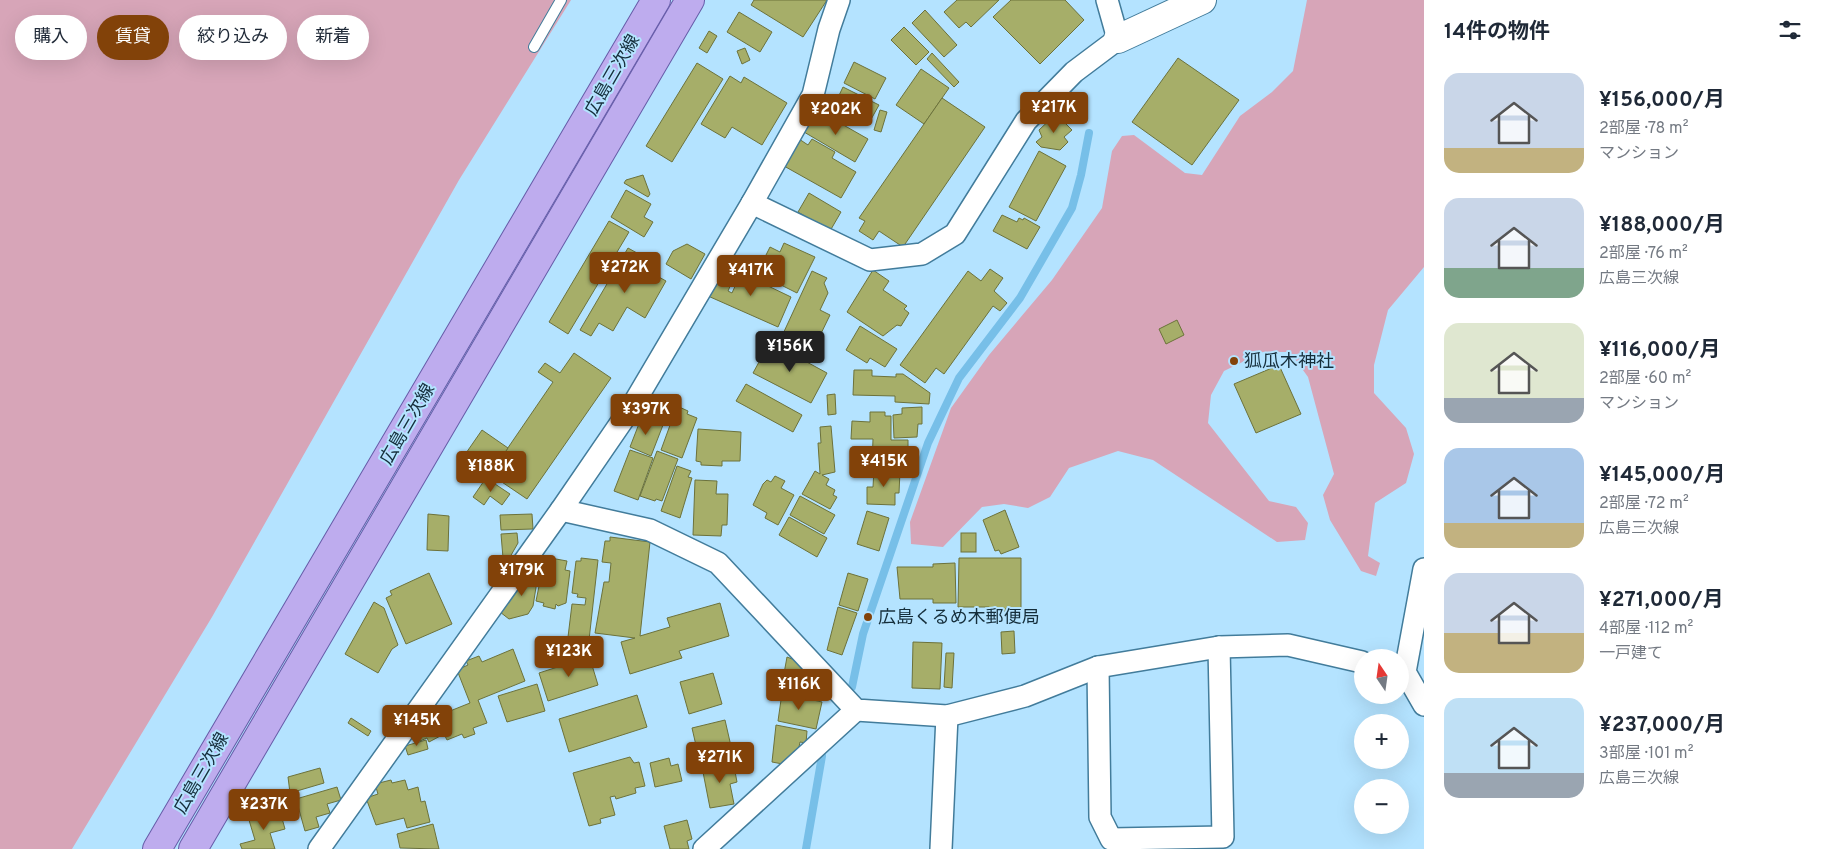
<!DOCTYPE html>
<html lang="ja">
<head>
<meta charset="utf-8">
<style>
	:root { --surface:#fff; --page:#f6f6f7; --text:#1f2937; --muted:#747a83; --accent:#824209 }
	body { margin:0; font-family:Overpass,"Noto Sans JP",sans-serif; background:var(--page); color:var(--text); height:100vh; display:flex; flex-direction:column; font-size:19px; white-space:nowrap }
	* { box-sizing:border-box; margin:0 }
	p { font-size:16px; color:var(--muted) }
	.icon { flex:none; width:28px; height:28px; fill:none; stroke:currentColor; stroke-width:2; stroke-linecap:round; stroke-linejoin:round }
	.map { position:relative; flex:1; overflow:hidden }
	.panel { display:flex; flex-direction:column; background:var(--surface); width:400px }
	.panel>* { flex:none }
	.guide { position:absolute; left:15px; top:15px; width:475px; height:45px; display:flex; gap:10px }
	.needle { width:32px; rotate:347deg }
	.fabs { position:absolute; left:1354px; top:649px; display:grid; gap:10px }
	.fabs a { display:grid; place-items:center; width:55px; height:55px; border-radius:50%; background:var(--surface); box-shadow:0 5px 20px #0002; font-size:25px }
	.price { position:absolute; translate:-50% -42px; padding:0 11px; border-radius:5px; background:var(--accent); color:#fff; font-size:16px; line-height:32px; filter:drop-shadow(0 1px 2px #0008) }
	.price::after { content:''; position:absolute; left:50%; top:30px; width:15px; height:11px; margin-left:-8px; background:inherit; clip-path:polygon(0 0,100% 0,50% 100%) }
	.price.current { background:#222; color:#fff }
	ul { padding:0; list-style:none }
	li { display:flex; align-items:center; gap:15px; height:125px; padding:0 20px }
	li span { display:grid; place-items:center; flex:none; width:140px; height:100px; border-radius:15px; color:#555 }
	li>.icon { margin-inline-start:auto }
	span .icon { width:60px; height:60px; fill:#fffc; stroke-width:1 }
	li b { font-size:21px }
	h2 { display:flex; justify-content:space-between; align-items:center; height:60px; padding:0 20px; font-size:21px }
	.chip { padding:0 18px; border-radius:22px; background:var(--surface); box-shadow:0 5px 20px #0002; font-size:18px; line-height:45px }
	.chip.current { background:var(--accent); color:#fff }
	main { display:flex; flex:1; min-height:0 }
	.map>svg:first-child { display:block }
</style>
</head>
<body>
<main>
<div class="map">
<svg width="1424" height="849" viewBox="0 0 1424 849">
	<rect width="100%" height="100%" fill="#b4e3ff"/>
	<g fill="#d7a5b8">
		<polygon points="0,0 571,0 459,180 212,617 72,849 0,849"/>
		<polygon points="1307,0 1424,0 1424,267 1388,310 1374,365 1374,393 1406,428 1414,454 1406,483 1375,503 1368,556 1380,563 1376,576 1361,571 1330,520 1323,495 1334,474 1308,377 1290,352 1263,352 1224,371 1211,395 1208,423 1269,501 1296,507 1308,523 1305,540 1277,542 1153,460 1118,451 1069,468 1050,497 1028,508 1004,504 982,507 943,547 911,544 910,522 951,408 989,355 1052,280 1102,208 1112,151 1122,136 1134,135 1185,173 1202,175 1240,116 1272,92 1293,71"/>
	</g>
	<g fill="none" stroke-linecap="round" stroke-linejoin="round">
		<g stroke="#77bfe8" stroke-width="8">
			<polyline points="852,687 863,634 928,443 959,378 1020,298 1072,208 1081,175 1089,133"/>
			<polyline points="806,849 822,756"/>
		</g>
	</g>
	<g fill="#a6ae69" stroke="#6c723b">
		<polygon points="754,0 827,0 803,37 751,5"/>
		<polygon points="957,0 999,0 971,27 966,22 959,28 944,12"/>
		<polygon points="1011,0 1065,0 1084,20 1040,64 993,17"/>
		<polygon points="925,10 957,45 944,57 912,23"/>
		<polygon points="739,12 772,32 760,52 727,32"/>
		<polygon points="904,27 929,52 916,65 891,40"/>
		<polygon points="709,31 717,36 707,53 699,48"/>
		<polygon points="745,48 750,60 742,64 737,51"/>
		<polygon points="932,53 959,82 954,87 927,59"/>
		<polygon points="1178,58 1239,100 1192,165 1132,122"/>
		<polygon points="854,62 886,78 875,99 844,83"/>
		<polygon points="697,63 723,79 672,162 646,146"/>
		<polygon points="921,69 949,88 924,124 896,105"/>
		<polygon points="730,76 741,83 744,77 787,103 762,145 732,127 725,138 701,124"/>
		<polygon points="843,87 879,105 869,123 834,106"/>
		<polygon points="942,98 985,127 903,247 879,231 873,240 859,231 865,221 859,218"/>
		<polygon points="817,110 868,139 855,162 804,132"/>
		<polygon points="880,110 887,112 881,132 874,130"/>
		<polygon points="1056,114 1072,130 1064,137 1068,142 1060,150 1041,147 1036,142 1042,137 1039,130"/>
		<polygon points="799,139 808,145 812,139 835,152 832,158 856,172 841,198 784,166"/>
		<polygon points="1039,151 1066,166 1036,221 1009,207"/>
		<polygon points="643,175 650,194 648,197 624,183 626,180"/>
		<polygon points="626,190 651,204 644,217 653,222 644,237 611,217"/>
		<polygon points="809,193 841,212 830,231 798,212"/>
		<polygon points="1002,215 1017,222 1019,218 1023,220 1024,218 1040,227 1027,249 993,231"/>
		<polygon points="609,221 629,232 568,334 549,322"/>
		<polygon points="784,243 815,257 797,293 757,273 770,247 780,252"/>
		<polygon points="687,244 705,254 691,279 666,264 673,251"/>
		<polygon points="628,248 646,258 641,267 666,281 645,318 627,307 613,331 599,323 591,336 580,330"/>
		<polygon points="721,268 735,275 728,291 732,293 741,273 791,297 778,327 708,296"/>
		<polygon points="990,269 1003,278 994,291 1007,303 1000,311 993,306 944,374 936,368 925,383 900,365 968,271 981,281"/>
		<polygon points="873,270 889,281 883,290 907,306 904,309 909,313 901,326 897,325 883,336 847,312"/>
		<polygon points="812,271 827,278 824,283 828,293 820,310 830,315 813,350 782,336"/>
		<polygon points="1177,320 1184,335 1166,344 1159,329"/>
		<polygon points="860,326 897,349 885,367 870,358 867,363 846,350"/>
		<polygon points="770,342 827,373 811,403 753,373"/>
		<polygon points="574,353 611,378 527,499 490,474 553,382 538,372 545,363 560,373"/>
		<polygon points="1279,365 1301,414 1256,433 1234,384"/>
		<polygon points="854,370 872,370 872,376 896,377 896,374 903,374 930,393 929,404 895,402 895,396 853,395"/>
		<polygon points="746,384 802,415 793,432 736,401"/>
		<polygon points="835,394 836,414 828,415 827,395"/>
		<polygon points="677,406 688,411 687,414 697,418 682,458 661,450"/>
		<polygon points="922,407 922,424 918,424 917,437 894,438 893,415 902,414 902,408"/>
		<polygon points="870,412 885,412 885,416 891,416 891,440 908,440 908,468 872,467 873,439 851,439 852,421 870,422"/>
		<polygon points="642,416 663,425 651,456 630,447"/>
		<polygon points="831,426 835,472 822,475 829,479 826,485 835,490 833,495 837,497 830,509 802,494 815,471 820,474 818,443 821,443 820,427"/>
		<polygon points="698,429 741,432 740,461 722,461 722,466 701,465 701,462 696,461"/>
		<polygon points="482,430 508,448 490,474 464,456"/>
		<polygon points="630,450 653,458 638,500 614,491"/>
		<polygon points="657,451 678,459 662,501 656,499 655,501 640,496"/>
		<polygon points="677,466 691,471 688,477 692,478 680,518 661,511"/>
		<polygon points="874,469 900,471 899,493 895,493 895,505 867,504 867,487 873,487"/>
		<polygon points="775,476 785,481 781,488 794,495 778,525 765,518 767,513 753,505 763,484 767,480 771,482"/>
		<polygon points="486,478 510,494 502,505 490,496 484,505 473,497"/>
		<polygon points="695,480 717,481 716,494 728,494 727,525 722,525 721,536 693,535"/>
		<polygon points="800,496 835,515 824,534 790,515"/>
		<polygon points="1005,510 1019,547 1001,554 999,550 995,551 983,520"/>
		<polygon points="867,511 889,518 879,551 857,544"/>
		<polygon points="428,514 449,516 448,551 427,550"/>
		<polygon points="532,514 533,529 501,530 500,515"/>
		<polygon points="789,517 827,538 817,557 779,535"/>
		<polygon points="517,533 518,543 510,557 503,558 501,534"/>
		<rect x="961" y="533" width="15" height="19"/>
		<polygon points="610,537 650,542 640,636 670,627 667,618 720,603 729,636 679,651 682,658 630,674 621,642 635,638 595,633 604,582 609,582 611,563 602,562 605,541 610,541"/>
		<polygon points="545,557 567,561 565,570 570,571 566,603 558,606 556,604 555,609 543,606 544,603 536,601"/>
		<polygon points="581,558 598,560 589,640 583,639 582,644 572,643 573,638 568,637 572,604 585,605 586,598 577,597 578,594 572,593 576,561 581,561"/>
		<polygon points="959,558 1021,558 1021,608 1006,608 1006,611 989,611 989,607 958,607"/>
		<polygon points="955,563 956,603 933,603 933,599 900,599 897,567 933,567 933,564"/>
		<polygon points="530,569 538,575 533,606 528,614 509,619 500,612"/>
		<polygon points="429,573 452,624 406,644 386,598 392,595 390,591"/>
		<polygon points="848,573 868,579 858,611 839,605"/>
		<polygon points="374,602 384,608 398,645 392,649 378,673 345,654"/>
		<polygon points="838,607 857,613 842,655 827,650"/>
		<polygon points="1014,631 1015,653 1002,654 1001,632"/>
		<polygon points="913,642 942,643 940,689 912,688"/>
		<polygon points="513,649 525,681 478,700 487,723 473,728 475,734 464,738 462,734 447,740 444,734 429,742 427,738 420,741 415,728 431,722 430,719 470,703 457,670 468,665 466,661 479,656 482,662"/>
		<polygon points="588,652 598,685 548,701 539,673 570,663 568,658"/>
		<polygon points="946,653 954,653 952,688 944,687"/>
		<polygon points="787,657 805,664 809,670 808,679 811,679 808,695 781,690"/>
		<polygon points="713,673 722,704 689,714 680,682"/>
		<polygon points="537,684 545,711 507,722 498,696"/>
		<polygon points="782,693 822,702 816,729 778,721"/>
		<polygon points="637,695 647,727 569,752 559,719"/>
		<polygon points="351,718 371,731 368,736 348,723"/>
		<polygon points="725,720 733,755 700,763 692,728"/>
		<polygon points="776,725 807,731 806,743 800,742 798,752 794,751 793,758 788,765 772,762"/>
		<polygon points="426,740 428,749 408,755 405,746"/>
		<polygon points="630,757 634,763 639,762 645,786 635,788 636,793 616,799 615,796 610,797 615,815 600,819 601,823 589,826 573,773"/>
		<polygon points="669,758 671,766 678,764 682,781 655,787 650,763"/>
		<polygon points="733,761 737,782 730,784 734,804 710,808 702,767"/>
		<polygon points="320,768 324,783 290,793 288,777"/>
		<polygon points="391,780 392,783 405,780 408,790 418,787 421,802 425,801 430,822 407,828 404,818 376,825 366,798 378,794 375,784"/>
		<polygon points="337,787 341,800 327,804 330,813 316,817 319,827 305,831 296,799"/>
		<polygon points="280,811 285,829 270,833 275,849 242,849 240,844 255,840 249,820"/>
		<polygon points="687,820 692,839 687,841 689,849 670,849 664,826"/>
		<polygon points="433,824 439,849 400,848 397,834"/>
	</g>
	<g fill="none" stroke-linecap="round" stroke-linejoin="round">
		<g stroke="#427c9b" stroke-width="12">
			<polyline id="lane" points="534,47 561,0"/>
		</g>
		<g stroke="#427c9b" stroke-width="24">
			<g id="street">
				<polyline points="752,203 870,260 922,254 955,234 1026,121 1074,72 1118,39 1107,0"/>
				<polyline points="561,510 650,530 718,563 856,710 947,716 1025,696 1098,667 1219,647 1288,645 1362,662"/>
				<polyline points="1424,569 1405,672 1424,705"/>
				<polyline points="1098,667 1100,817 1111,839 1223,837 1219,647"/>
				<polyline points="319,849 561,510 631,408 752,203 813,95 829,29 839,0"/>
				<polyline points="704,849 856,710"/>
				<polyline points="941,849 947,716"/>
			</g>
		</g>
		<g stroke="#427c9b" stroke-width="30">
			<polyline id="secondary" points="1118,39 1202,0"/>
		</g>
		<g stroke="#665ca8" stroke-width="30">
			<g id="primary">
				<polyline points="157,849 656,0"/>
				<polyline points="193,849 690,0"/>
			</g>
		</g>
		<use href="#lane" stroke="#fff" stroke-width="10"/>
		<use href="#street" stroke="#fff" stroke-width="21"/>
		<use href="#secondary" stroke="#fff" stroke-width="28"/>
		<use href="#primary" stroke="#beacee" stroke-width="28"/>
	</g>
	<g fill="#824209" stroke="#b4e3ff" stroke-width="2">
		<circle cx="1234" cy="361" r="5"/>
		<circle cx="868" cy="617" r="5"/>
	</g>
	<g text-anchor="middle" stroke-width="4" stroke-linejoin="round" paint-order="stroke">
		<g font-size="18" fill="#152e3b" stroke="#b4e3ff">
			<text transform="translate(612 75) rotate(-60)" y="6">広島三次線</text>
			<text transform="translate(407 424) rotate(-60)" y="6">広島三次線</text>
			<text transform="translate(201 773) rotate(-60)" y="6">広島三次線</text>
		</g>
		<g font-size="18" fill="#152e3b" stroke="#b4e3ff" text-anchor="start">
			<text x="1244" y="367">狐瓜木神社</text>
			<text x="878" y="623">広島くるめ木郵便局</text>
		</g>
	</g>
</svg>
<div class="fabs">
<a><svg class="needle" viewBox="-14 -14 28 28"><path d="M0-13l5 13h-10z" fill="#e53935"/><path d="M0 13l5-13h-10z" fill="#747a83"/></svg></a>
<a>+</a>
<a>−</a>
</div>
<b class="price" style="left:1054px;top:134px">¥217K</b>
<b class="price" style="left:836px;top:136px">¥202K</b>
<b class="price" style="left:625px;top:294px">¥272K</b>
<b class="price" style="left:751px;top:297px">¥417K</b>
<b class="price current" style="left:790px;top:373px">¥156K</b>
<b class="price" style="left:646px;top:436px">¥397K</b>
<b class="price" style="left:884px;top:488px">¥415K</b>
<b class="price" style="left:491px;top:493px">¥188K</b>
<b class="price" style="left:522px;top:597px">¥179K</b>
<b class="price" style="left:569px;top:678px">¥123K</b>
<b class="price" style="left:799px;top:711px">¥116K</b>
<b class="price" style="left:417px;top:747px">¥145K</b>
<b class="price" style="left:720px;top:784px">¥271K</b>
<b class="price" style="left:264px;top:831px">¥237K</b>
<div class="guide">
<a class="chip">購入</a>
<a class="chip current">賃貸</a>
<a class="chip">絞り込み</a>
<a class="chip">新着</a>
</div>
</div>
<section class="panel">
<h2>14件の物件<svg class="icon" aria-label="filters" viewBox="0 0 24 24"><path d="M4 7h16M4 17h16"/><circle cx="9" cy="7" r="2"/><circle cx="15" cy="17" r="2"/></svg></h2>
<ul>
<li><span style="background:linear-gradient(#c9d6e8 75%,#c2b280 0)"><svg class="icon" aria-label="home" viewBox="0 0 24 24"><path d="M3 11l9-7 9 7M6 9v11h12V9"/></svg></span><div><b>¥156,000/月</b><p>2部屋 · 78 m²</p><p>マンション</p></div></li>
<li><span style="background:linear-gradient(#c9d6e8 70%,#7fa58c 0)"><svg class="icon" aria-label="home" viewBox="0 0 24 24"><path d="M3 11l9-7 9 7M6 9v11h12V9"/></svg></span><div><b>¥188,000/月</b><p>2部屋 · 76 m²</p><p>広島三次線</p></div></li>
<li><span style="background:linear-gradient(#dfe7d0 75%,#9aa5b1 0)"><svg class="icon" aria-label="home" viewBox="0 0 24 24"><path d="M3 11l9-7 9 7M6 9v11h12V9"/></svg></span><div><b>¥116,000/月</b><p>2部屋 · 60 m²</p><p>マンション</p></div></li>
<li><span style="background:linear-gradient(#a9c7e8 75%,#c2b280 0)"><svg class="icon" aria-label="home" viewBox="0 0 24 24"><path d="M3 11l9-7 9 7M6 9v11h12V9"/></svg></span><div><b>¥145,000/月</b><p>2部屋 · 72 m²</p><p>広島三次線</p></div></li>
<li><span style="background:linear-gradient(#c9d6e8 60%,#c2b280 0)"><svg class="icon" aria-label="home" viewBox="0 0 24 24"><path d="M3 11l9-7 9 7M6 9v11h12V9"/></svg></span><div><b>¥271,000/月</b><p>4部屋 · 112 m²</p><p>一戸建て</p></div></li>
<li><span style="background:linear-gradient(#bfe0f5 75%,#9aa5b1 0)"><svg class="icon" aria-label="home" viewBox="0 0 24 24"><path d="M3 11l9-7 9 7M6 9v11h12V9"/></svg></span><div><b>¥237,000/月</b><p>3部屋 · 101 m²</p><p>広島三次線</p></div></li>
</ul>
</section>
</main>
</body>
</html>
